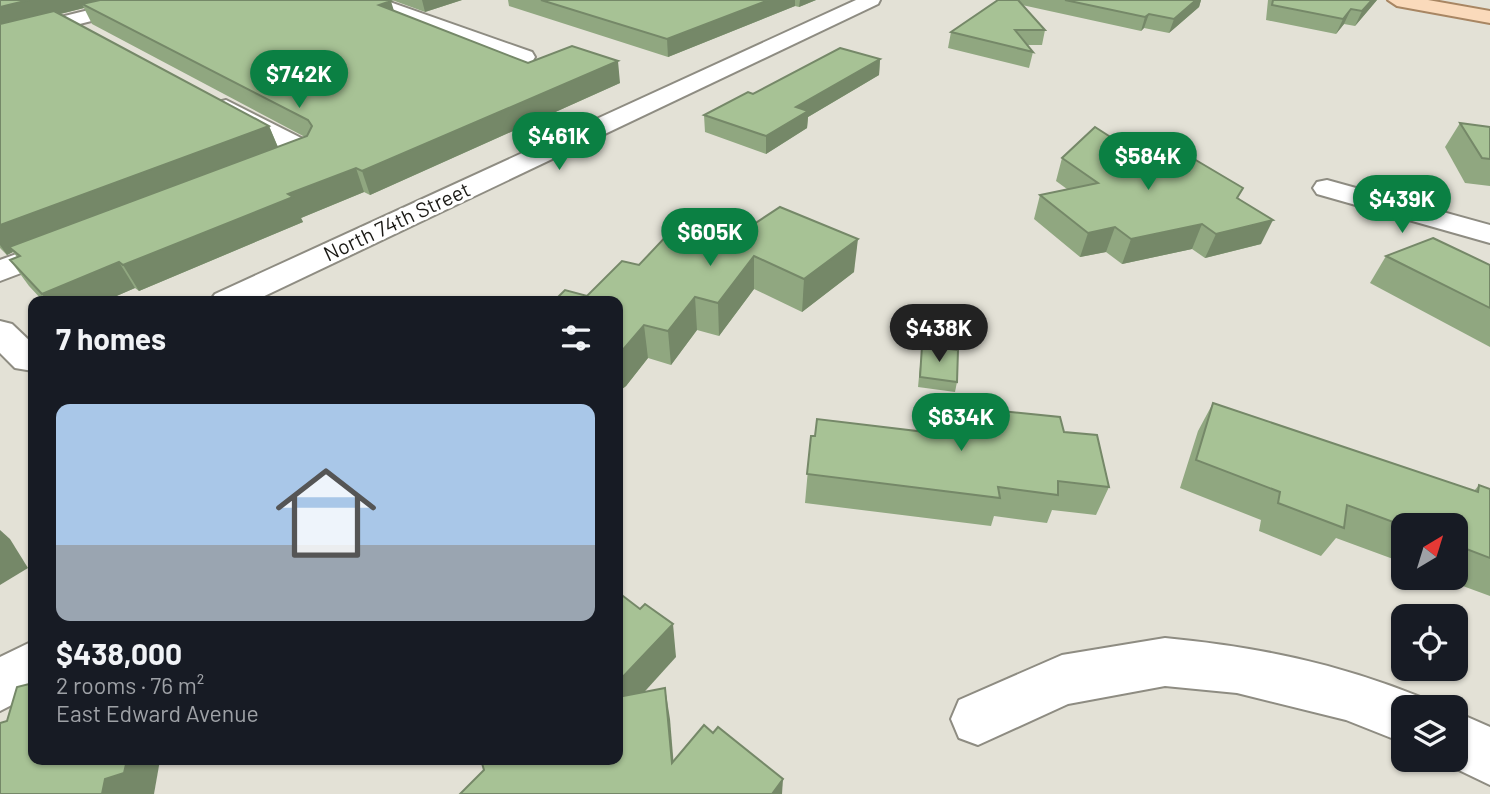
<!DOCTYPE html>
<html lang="en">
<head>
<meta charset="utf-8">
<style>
	:root { --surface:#171b24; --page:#20242c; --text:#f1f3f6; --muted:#9ea1a6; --accent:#0b8043 }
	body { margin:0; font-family:Barlow,sans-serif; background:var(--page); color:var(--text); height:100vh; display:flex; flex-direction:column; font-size:26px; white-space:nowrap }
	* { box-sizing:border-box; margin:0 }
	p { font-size:23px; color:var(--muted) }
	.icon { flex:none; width:38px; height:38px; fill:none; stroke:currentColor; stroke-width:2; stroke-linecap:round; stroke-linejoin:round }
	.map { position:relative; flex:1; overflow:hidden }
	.drawer { position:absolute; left:28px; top:296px; width:595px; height:469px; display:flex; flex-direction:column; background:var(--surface); border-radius:14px; box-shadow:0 2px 5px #0004 }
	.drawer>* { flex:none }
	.needle { width:46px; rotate:38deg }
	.controls { position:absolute; left:1391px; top:513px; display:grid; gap:14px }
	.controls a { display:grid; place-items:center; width:77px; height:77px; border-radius:14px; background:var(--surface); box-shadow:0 2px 5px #0004; font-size:35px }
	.price { position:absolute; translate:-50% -60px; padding:0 16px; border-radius:24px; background:var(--accent); color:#fff; font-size:23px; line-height:46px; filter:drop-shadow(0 2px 4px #0008) }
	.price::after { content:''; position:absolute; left:50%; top:42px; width:21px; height:16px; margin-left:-10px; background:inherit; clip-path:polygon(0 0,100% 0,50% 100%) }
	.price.on { background:#222; color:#fff }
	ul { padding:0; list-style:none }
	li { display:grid; align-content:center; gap:14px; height:371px; padding:0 28px }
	li span { display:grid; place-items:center; height:217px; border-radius:14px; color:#555 }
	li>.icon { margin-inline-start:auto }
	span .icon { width:126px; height:126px; fill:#fffc; stroke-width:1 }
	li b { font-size:30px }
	h2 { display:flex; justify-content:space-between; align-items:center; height:84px; padding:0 28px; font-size:30px }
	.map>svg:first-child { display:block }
</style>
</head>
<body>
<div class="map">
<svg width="1490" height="794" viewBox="0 0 1490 794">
	<rect width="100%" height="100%" fill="#e3e1d6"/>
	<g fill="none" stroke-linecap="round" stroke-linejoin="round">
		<g stroke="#8e8c82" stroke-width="4">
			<g id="minor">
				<polygon points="129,0 161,0 159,4 0,44 0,32"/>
				<polygon points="357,0 384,0 532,52 535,57 532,62 516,62 359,4"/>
				<polygon points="856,0 880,0 878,4 254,301 210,301 215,294"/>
				<polygon points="226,100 315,145 319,151 315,157 306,159 297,157 218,112 214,107 218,102"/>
				<polygon points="1327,180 1490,225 1490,243 1317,194 1313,188 1317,182"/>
				<polygon points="63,237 74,239 78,246 74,253 0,281 0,260"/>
				<polygon points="0,321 12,324 33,344 33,371 15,368 0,353"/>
				<path d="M1165 638C1258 647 1336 663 1423 698L1427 707H1404V743L1346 720 1237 693 1165 686 1068 704 978 745 959 738 951 719 959 700 1062 655Z"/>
				<polygon points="33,641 33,694 0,711 0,657"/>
				<polygon points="1456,712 1490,727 1490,785 1438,760 1456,760"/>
			</g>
		</g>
		<g stroke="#a88663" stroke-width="4">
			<polygon id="major" points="1388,0 1428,0 1490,11 1490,23 1397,6"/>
		</g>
		<use href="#minor" fill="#fff" fill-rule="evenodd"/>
		<use href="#major" fill="#fadabb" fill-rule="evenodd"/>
	</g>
	<g fill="#90a780" fill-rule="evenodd">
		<path d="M0 0 394 11 528 63 620 83 370 195 364 192 301 218 303 222 139 291 135 288 105 301H43L29 286 10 260 17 257 13 252 7 255 0 248ZM84 8 92 24 305 137 278 147 269 126 60 14Z"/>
		<polygon points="392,0 462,0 425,12"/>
		<polygon points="508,0 816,0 799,7 795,6 668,57 509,6"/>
		<polygon points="998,0 1201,0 1199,7 1169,33 1144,28 1141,31 1022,5 1045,30 1042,45 1027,45 1033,52 1029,68 948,48 951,32"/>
		<polygon points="1268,0 1377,0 1355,26 1344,24 1336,34 1266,20"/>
		<polygon points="880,59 879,75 808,117 807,128 766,154 705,132 704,115 753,94"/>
		<polygon points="1460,123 1490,127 1490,186 1465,183 1445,147"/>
		<polygon points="1140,156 1239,198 1261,244 1205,258 1192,249 1122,264 1106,252 1080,257 1034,219 1040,195 1067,189 1056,181 1062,158"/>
		<polygon points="699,239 854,272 802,312 754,289 719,336 697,330 671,365 648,358 626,386 618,392 618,301 587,296 639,265"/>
		<polygon points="1386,256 1490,265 1490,347 1370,283"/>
		<polygon points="922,346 957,382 955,392 918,387"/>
		<polygon points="1213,403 1474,491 1479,485 1490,489 1490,596 1441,578 1456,578 1456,525 1404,525 1404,563 1336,538 1321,556 1259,531 1261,520 1180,488 1198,431"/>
		<polygon points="933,404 1064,432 1109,487 1096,515 1052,510 1047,523 994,516 991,526 805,503 811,436 927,432"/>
	</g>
	<g fill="#758868">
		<polygon points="29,0 118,0 82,4 84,8 0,29 0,7"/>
		<polygon points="422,0 462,0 425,12"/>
		<polygon points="769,0 795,0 795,6 668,57 667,39"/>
		<polygon points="800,0 816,0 799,7"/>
		<polygon points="1196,0 1201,0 1199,7 1169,33 1174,19"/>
		<polygon points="1372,0 1377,0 1355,26 1362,11"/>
		<polygon points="391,1 397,21 379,5"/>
		<polygon points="1351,9 1344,24 1336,34 1343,19"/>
		<polygon points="1149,14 1144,28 1141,31 1145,17"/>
		<polygon points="880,59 879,75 808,117 807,128 766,154 766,136 796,107"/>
		<polygon points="618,61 620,83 370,195 362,171"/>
		<polygon points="269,126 279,150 9,247 13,252 7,255 0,245 0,225"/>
		<polygon points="356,168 364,192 301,218 303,222 139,291 123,265 288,194"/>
		<polygon points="1273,220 1261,244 1205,258 1216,234"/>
		<polygon points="1202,224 1192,249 1122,264 1131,239"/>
		<polygon points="1115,227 1106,252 1080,257 1088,233"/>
		<polygon points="858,239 854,272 802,312 804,279"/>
		<polygon points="754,256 754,289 719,336 718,303"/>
		<polygon points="119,262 135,288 105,301 47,301 42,294"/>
		<polygon points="695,297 697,330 671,365 668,331"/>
		<polygon points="644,325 648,358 626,386 618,392 618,354"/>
		<polygon points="0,530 10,539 28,568 0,585"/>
		<polygon points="673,624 676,657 618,721 618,682"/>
		<polygon points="665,688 670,719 676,792 672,763"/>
		<polygon points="127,760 160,760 154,794 102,794 105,779"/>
		<polygon points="783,779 782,794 772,794"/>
	</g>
	<g fill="#a7c295" stroke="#758868" stroke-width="2">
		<polygon points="0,0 29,0 0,7"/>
		<polygon points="100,0 388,0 391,1 379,5 528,63 572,46 618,61 362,171 356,168 288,194 293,197 123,265 119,262 42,294 10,260 20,256 9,247 307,136 312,126 308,120 82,4"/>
		<polygon points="541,0 769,0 667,39"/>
		<polygon points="998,0 1018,0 1045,30 1015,30 1033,52 951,32"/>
		<polygon points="1065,0 1196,0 1174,19 1149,14 1145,17"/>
		<polygon points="1273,0 1372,0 1362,11 1351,9 1343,19 1272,5"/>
		<polygon points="54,11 269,126 0,225 0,24"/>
		<polygon points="840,48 880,59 796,107 808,111 766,136 704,115 748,92 753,94"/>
		<polygon points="1460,123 1490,127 1490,159 1482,158"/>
		<polygon points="1095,127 1140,156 1165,150 1183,162 1194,159 1243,188 1237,198 1273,220 1216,234 1202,224 1131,239 1115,227 1088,233 1040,195 1098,183 1062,158"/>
		<polygon points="780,207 858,239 804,279 754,256 718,303 695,297 668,331 644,325 621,352 618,354 618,301 554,301 565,290 587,296 622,261 639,265 670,232 699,239 726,222 748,228"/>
		<polygon points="1433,238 1490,265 1490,308 1386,256"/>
		<polygon points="922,346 958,350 957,382 920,377"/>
		<polygon points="1213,403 1478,492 1479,485 1490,489 1490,558 1456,545 1456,525 1404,526 1347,505 1344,528 1278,503 1280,492 1196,460"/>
		<polygon points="933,404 1060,417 1064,432 1097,435 1109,487 1058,481 1058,495 998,487 1000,498 807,474 811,436 815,436 817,419 934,433"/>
		<polygon points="623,596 640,609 645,604 673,624 618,682 618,600"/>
		<polygon points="33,683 33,760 127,760 124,773 105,779 102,794 0,794 0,723 7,721 17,687"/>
		<polygon points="665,688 672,763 704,725 713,733 718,727 783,779 772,794 460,794 484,770 481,760 618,760 618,697"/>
	</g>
	<g text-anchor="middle" stroke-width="6" stroke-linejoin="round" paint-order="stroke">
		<g font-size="21" fill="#181713" stroke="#fff">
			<text transform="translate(397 222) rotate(-25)" y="7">North 74th Street</text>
		</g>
	</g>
</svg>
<div class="controls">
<a><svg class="needle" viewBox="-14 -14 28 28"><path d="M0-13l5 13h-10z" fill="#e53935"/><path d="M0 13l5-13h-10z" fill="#9ea1a6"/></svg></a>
<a><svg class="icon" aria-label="locate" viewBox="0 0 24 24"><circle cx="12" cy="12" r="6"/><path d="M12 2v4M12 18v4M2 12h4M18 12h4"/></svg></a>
<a><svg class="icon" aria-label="layers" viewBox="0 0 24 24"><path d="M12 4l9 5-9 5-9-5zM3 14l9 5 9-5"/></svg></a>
</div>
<b class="price" style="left:299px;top:110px">$742K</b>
<b class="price" style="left:559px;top:172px">$461K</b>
<b class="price" style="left:1148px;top:192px">$584K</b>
<b class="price" style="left:1402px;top:235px">$439K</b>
<b class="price" style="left:710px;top:268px">$605K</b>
<b class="price on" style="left:939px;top:364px">$438K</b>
<b class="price" style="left:961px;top:453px">$634K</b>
<section class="drawer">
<h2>7 homes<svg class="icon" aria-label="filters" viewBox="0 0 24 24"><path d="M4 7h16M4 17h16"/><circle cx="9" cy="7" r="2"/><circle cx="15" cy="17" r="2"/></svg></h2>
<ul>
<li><span style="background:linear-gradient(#a9c7e8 65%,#9aa5b1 0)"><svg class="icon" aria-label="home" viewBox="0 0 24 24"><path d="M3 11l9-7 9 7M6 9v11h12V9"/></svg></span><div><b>$438,000</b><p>2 rooms · 76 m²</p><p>East Edward Avenue</p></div></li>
</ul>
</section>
</div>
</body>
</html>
